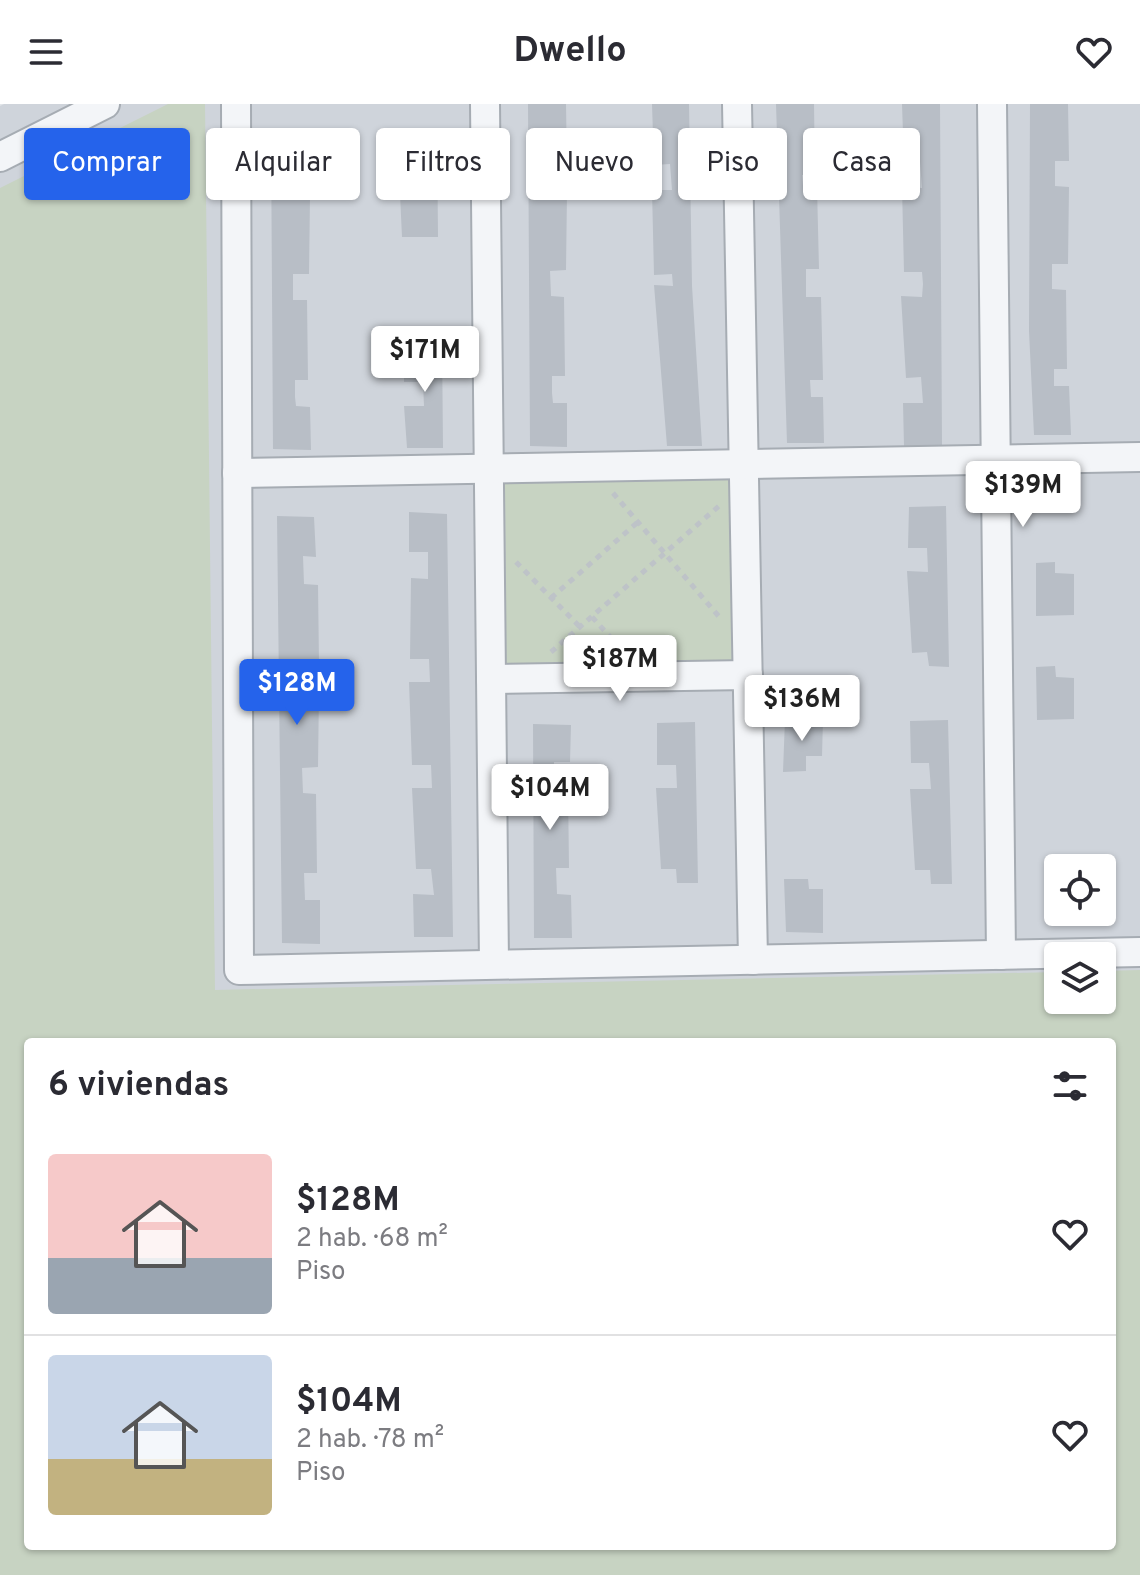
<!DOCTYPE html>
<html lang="es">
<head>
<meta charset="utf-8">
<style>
	:root { --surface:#fff; --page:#f7f7f7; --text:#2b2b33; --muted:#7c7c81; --line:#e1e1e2; --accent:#2563eb }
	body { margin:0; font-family:Overpass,sans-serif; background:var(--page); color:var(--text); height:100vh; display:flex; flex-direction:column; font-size:30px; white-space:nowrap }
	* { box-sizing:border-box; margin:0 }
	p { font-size:26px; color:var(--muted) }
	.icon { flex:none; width:44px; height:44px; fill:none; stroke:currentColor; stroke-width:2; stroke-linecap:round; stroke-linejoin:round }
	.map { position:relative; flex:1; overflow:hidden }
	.drawer { position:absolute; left:24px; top:934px; width:1092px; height:512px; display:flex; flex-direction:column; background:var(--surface); border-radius:8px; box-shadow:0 2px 6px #0004 }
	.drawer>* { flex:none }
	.guide { position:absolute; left:24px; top:24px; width:1092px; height:72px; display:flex; gap:16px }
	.fabs { position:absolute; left:1044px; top:750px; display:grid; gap:16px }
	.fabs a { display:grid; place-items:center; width:72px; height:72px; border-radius:8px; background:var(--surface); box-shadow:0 2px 6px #0004; font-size:40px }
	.price { position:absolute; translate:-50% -68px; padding:0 18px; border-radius:8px; background:#fff; color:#222; font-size:26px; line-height:52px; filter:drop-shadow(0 2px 4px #0008) }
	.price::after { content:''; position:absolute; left:50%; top:48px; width:24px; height:18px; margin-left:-12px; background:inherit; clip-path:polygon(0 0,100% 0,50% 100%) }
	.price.current { background:var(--accent); color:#fff }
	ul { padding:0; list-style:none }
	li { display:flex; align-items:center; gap:24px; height:200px; padding:0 24px }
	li+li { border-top:2px solid var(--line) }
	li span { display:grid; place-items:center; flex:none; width:224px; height:160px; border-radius:8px; color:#555 }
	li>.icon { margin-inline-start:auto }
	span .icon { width:96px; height:96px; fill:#fffc; stroke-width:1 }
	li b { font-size:34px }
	h2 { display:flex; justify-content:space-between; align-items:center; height:96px; padding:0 24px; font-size:34px }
	.chip { padding:0 28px; border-radius:8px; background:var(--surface); box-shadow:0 2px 6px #0004; font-size:28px; line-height:72px }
	.chip.current { background:var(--accent); color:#fff }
	header { display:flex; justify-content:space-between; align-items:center; height:104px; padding:0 24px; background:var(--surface); font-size:36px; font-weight:700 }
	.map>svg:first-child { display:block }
</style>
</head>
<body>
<header><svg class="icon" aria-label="menu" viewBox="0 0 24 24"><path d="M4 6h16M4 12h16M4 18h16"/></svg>Dwello<svg class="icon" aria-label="heart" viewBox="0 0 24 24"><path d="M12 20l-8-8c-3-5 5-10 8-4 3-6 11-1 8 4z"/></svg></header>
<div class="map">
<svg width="1140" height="1471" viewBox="0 0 1140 1471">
	<rect width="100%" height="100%" fill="#e1e5e9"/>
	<path fill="#cfd4db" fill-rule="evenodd" d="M4 0H1140V1471H0V2ZM1058 764H1102V808H1058ZM1058 852H1102V896H1058ZM28 938H1112V1442H28Z"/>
	<g fill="#c7d3c2" fill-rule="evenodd">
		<path d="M168 0H205L215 886 1058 868V896H1102V867L1140 866V1471H0V84ZM28 938H1112V1442H28Z"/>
		<polygon points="730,376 732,564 506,565 505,378"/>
	</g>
	<g fill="#b8bec6">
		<polygon points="528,0 566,0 567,64 553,64 554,89 567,89 566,166 550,167 551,192 564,193 565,272 552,272 552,289 553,299 567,299 567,343 530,342"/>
		<polygon points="652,0 689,0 692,182 702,342 667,342 654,181 673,182 672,170 654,171 652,86 672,86 670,60 654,61"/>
		<polygon points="776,0 814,0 815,72 802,71 803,82 817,83 819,165 806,165 806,193 821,193 823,276 810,276 811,293 823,293 824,339 787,339"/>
		<polygon points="902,0 940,0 942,342 904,342 903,299 923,299 921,273 906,274 901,192 922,193 923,180 922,168 904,168 902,83 922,84 920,58 904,58"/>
		<polygon points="1030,0 1068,0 1069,57 1055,57 1055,82 1069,83 1068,160 1052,160 1052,185 1066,186 1067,265 1054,265 1054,282 1069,282 1071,331 1034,331 1029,227"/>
		<polygon points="437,24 438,133 402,133 400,90 419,91 419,67 400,66 400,25"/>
		<polygon points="271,30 309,31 310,68 296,68 297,93 310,93 309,170 293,170 293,196 307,196 308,276 295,276 295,293 296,302 310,303 311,346 273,345"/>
		<polygon points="442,236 443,344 407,344 404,302 424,302 423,278 404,278 404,237"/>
		<polygon points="946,402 949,563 929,562 927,548 912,549 907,467 928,468 927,444 908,444 909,403"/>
		<polygon points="409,408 447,410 453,833 414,833 413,790 434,791 431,765 416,765 412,684 432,684 431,661 412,661 409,578 430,578 429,555 410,555 411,474 428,475 428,448 409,448"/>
		<polygon points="277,412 314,413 316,453 303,452 304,480 318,481 319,561 306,561 306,586 319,586 318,663 302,664 303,689 316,690 317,769 304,769 305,796 320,796 320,840 282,839"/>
		<polygon points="1055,458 1055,469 1074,470 1074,511 1036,512 1036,459"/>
		<polygon points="1055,562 1056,573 1074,574 1074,615 1037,616 1036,563"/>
		<polygon points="785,615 823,615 822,652 806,652 806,667 783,668"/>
		<polygon points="948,616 952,780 931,780 930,766 915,766 910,685 931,685 929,659 911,659 910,617"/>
		<polygon points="695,618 698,779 677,779 676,765 661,765 656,684 677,684 676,661 657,661 657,619"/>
		<polygon points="533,620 571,621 570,658 554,658 554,684 568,684 569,764 556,764 557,790 571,791 572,834 534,834"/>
		<polygon points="784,775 808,775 809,785 823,785 823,829 786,828"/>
	</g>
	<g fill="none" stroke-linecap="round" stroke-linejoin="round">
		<g stroke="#a6acb3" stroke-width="32">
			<g id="street">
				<polyline points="236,0 239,866 1140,848"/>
				<polyline points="485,0 494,860"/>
				<polyline points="737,0 753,856"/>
				<polyline points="992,0 1001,851"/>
				<polyline points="0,53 105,0"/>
				<polyline points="237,369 1140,353"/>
				<polyline points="491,575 748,571"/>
			</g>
		</g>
		<g stroke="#bec3c8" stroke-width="5" stroke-dasharray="6 6" stroke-linecap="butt">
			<polyline points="613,389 721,515"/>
			<polyline points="516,458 580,523"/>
			<polyline points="551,494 638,418"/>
			<polyline points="592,513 625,549"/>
			<polyline points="551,548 719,402"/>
		</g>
		<use href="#street" stroke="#f3f5f8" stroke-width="28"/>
	</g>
</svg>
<div class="fabs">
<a><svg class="icon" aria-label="locate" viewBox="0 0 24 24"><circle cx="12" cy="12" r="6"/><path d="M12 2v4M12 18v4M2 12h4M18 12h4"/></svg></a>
<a><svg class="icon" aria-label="layers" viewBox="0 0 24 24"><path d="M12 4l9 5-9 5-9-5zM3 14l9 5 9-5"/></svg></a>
</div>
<b class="price" style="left:425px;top:290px">$171M</b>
<b class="price" style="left:1023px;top:425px">$139M</b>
<b class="price" style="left:620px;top:599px">$187M</b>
<b class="price current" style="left:297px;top:623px">$128M</b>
<b class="price" style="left:802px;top:639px">$136M</b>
<b class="price" style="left:550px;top:728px">$104M</b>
<div class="guide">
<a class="chip current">Comprar</a>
<a class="chip">Alquilar</a>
<a class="chip">Filtros</a>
<a class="chip">Nuevo</a>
<a class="chip">Piso</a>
<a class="chip">Casa</a>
</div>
<section class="drawer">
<h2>6 viviendas<svg class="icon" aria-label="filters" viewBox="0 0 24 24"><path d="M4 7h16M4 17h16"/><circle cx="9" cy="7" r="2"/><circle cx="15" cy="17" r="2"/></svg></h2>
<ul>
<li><span style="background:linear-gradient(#f6c9c9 65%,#9aa5b1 0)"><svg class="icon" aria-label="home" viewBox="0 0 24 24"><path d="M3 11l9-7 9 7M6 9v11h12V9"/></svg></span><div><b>$128M</b><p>2 hab. · 68 m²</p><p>Piso</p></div><svg class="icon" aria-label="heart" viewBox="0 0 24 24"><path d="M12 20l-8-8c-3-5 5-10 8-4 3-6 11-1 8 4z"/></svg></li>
<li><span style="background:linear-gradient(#c9d6e8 65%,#c2b280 0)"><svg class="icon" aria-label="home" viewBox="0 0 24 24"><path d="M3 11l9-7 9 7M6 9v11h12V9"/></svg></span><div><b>$104M</b><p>2 hab. · 78 m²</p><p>Piso</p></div><svg class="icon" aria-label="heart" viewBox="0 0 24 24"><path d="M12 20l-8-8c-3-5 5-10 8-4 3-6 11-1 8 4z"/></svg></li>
</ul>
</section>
</div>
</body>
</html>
